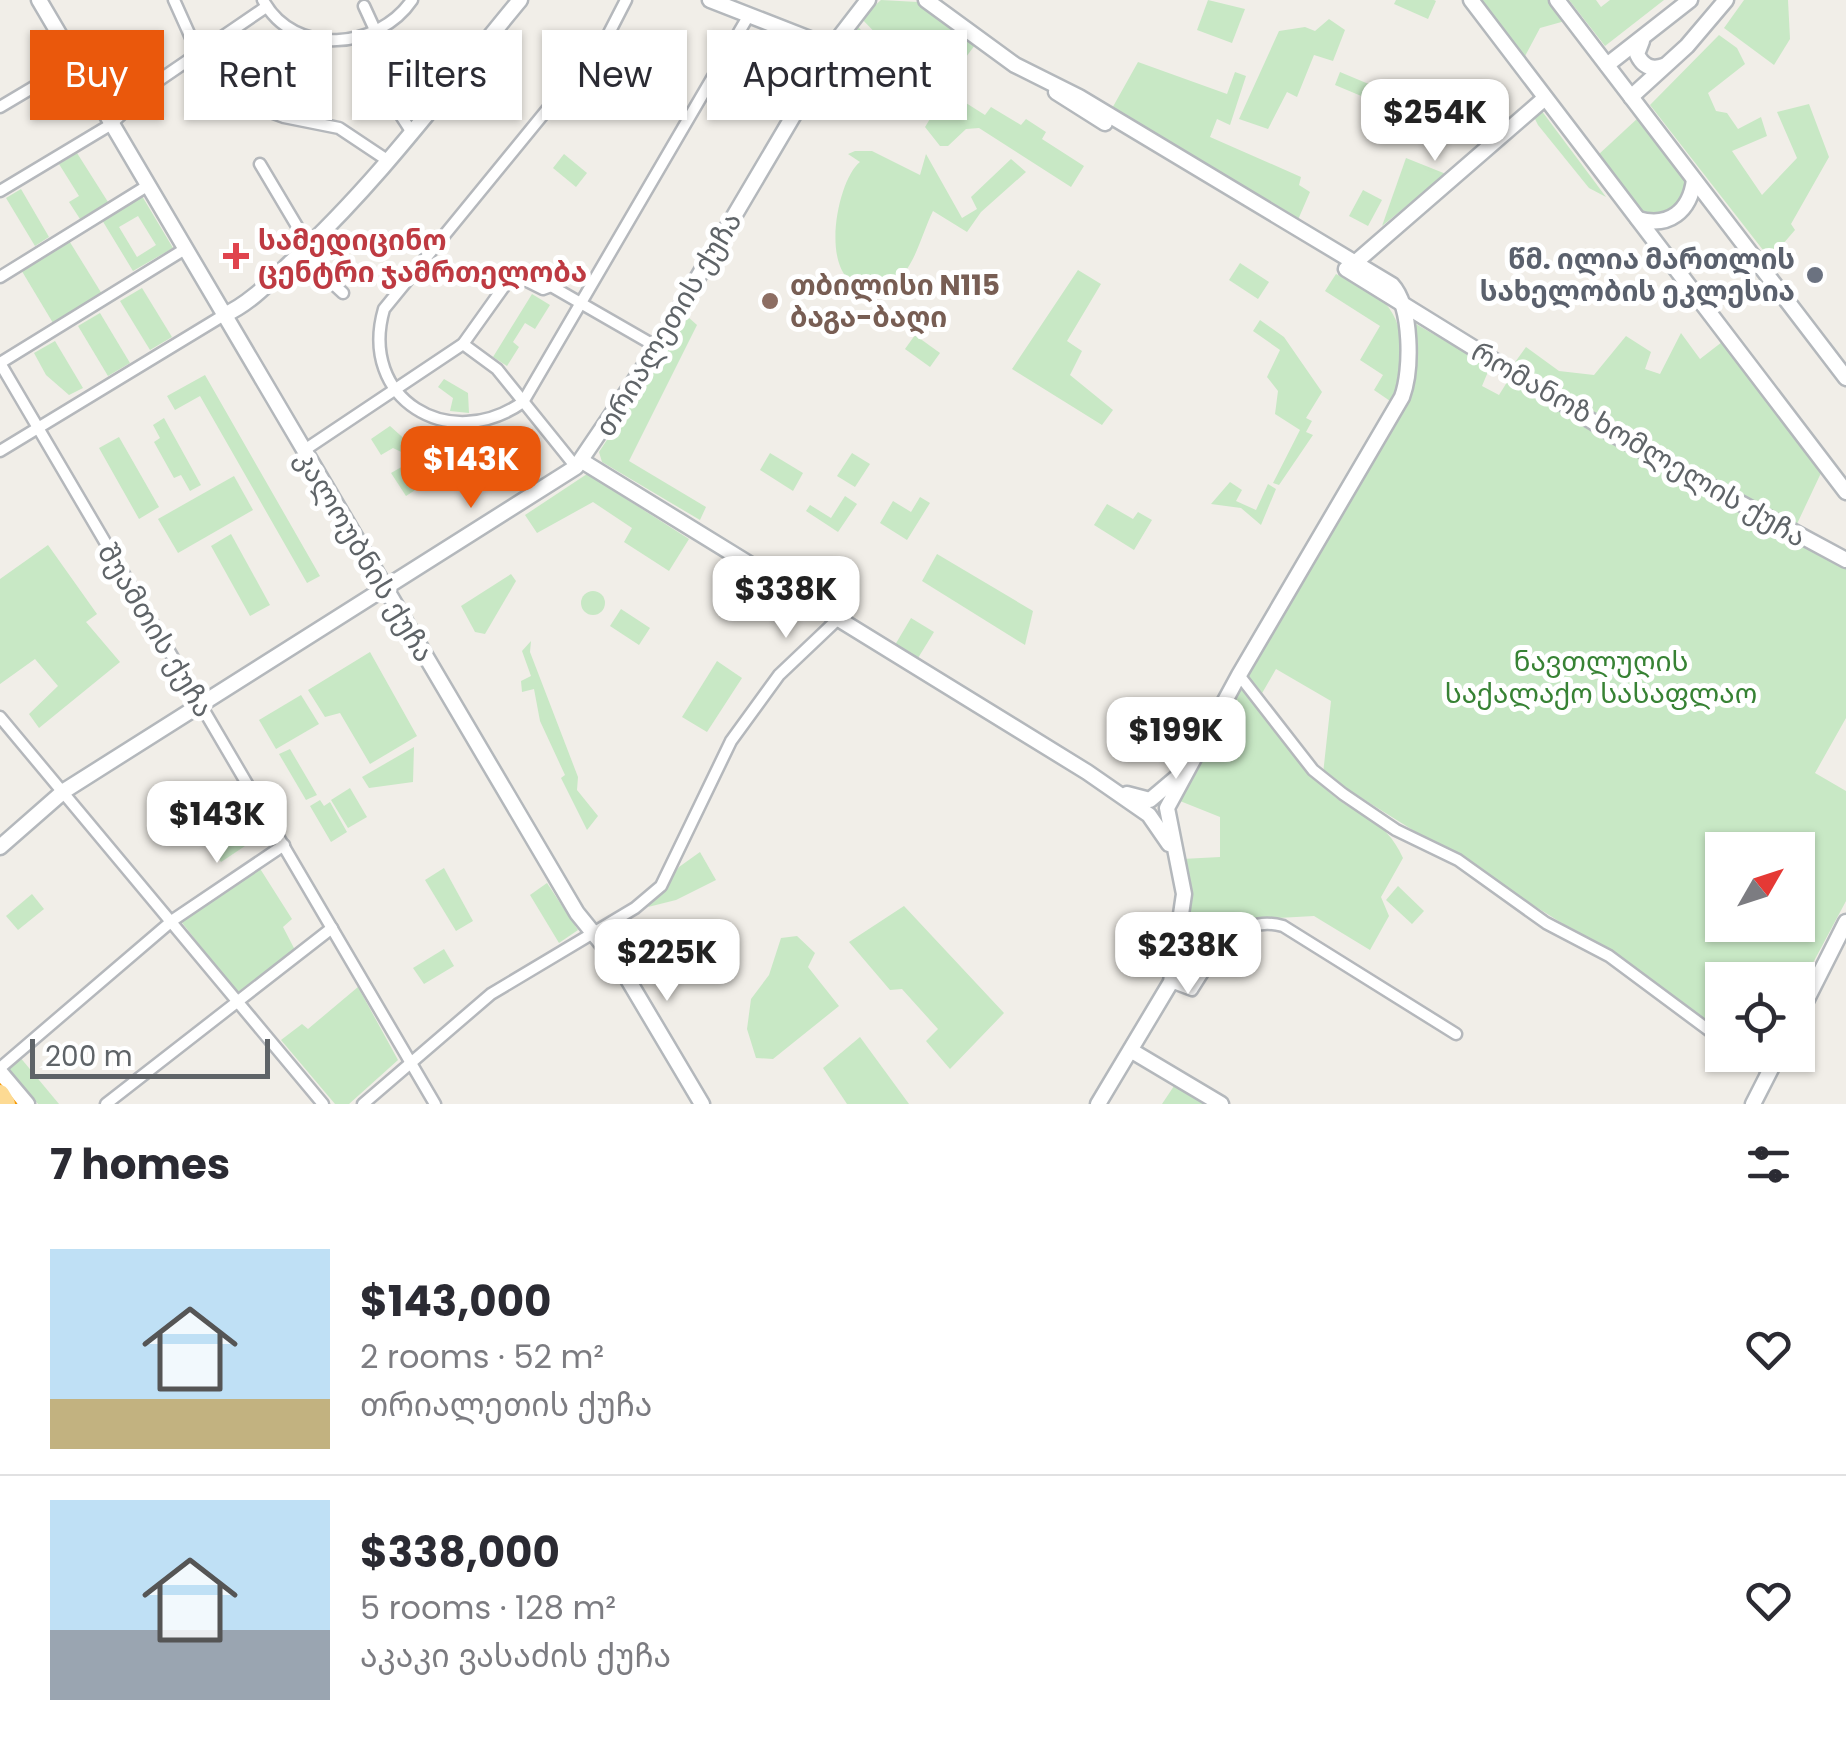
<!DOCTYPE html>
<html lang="en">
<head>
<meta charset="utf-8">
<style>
	:root { --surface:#fff; --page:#f7f7f7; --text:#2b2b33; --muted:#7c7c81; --line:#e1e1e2; --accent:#ea580c }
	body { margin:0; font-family:Poppins,"Noto Sans Georgian",sans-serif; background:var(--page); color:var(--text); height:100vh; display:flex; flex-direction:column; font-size:38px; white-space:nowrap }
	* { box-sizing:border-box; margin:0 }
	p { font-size:32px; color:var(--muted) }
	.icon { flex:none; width:55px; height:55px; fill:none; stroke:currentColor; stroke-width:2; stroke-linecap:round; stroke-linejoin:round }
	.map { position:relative; height:1104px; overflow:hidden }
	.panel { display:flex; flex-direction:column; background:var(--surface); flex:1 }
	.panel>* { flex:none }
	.hud { position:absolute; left:30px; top:30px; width:1000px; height:90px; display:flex; gap:20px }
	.needle { width:65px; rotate:51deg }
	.fabs { position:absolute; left:1705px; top:832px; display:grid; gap:20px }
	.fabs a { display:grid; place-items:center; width:110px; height:110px; border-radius:0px; background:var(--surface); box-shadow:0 2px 8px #0004; font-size:50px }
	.scale { position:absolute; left:30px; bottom:25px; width:240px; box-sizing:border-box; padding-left:10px; border:5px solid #5f6468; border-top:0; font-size:28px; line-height:35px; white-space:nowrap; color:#5f6468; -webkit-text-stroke:8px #fff; paint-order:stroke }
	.price { position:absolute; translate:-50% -85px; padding:0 22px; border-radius:20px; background:#fff; color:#222; font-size:32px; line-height:65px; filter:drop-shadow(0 2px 5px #0008) }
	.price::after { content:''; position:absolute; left:50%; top:60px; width:30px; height:22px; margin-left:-15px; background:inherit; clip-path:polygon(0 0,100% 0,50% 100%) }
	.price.on { background:var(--accent); color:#fff }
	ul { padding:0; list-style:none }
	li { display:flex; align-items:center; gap:30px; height:250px; padding:0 50px }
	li+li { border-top:2px solid var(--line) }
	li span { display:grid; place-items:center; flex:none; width:280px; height:200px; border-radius:0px; color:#555 }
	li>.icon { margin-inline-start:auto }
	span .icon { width:120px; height:120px; fill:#fffc; stroke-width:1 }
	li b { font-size:42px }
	h2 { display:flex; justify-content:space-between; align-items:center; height:120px; padding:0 50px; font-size:42px }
	.chip { padding:0 35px; border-radius:0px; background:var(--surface); box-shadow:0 2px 8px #0004; font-size:35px; line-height:90px }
	.chip.on { background:var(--accent); color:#fff }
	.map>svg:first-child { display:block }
</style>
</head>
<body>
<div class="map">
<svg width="1846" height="1104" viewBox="0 0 1846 1104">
	<rect width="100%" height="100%" fill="#f1eee8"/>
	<g fill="#c8e8c5" fill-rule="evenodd">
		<polygon points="881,0 918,2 975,45 963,61 922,35 908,54 885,43 861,18"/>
		<polygon points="1208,0 1245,9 1232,43 1197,30"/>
		<polygon points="1396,0 1434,0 1436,1 1428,19 1394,4"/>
		<polygon points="1480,0 1548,0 1565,21 1540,28 1524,58"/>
		<polygon points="1569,0 1596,0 1601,7 1610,0 1664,0 1605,46"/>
		<polygon points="1744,0 1788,0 1790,39 1774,65 1724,28"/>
		<polygon points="1329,19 1345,30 1333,61 1314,55 1297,97 1287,92 1268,129 1239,119 1279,31 1305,27 1315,31"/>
		<polygon points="856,24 887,62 896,84 840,51"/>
		<polygon points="1719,35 1737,48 1745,64 1708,93 1716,111 1727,113 1738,129 1761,117 1767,136 1732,151 1762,195 1797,158 1777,112 1809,104 1829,157 1791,224 1795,230 1770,259 1650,105"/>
		<polygon points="649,53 679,72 669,87 639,68"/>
		<polygon points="1138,62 1227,94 1235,72 1246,76 1230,125 1217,119 1210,137 1301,177 1299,185 1310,192 1297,222 1110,112"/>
		<polygon points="1340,72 1371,85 1366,98 1335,85"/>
		<polygon points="947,91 985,115 991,107 1021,125 1026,119 1046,132 1042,139 1084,166 1071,187 979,128 966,129 948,146 940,146 925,127"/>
		<polygon points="1541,110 1606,197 1589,188 1538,125 1534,117"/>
		<path d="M1638 118 1683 175 1686 189C1676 208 1664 214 1643 214L1598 155Z"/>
		<path d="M855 151H872L920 175 926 154 962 218 977 209 971 197 1011 159 1026 172 981 212 967 232 933 211C924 229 918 253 907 269 900 280 887 288 874 288 814 292 836 180 860 162L848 154Z"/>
		<polygon points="77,153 108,202 80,219 69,202 79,196 59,164"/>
		<polygon points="564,154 587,173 576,187 553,168"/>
		<polygon points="1406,158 1446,174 1382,226"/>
		<polygon points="21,189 49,237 35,246 6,198"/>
		<polygon points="1363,190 1382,200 1368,226 1349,216"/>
		<path d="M142 196 173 248 133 271 102 220ZM138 216 156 245 137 257 119 227Z"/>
		<polygon points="68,239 102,294 53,323 20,268"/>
		<polygon points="1240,263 1269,282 1258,299 1229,280"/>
		<polygon points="1078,270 1101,284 1067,341 1082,351 1070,375 1113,410 1102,425 1012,369"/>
		<path d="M1336 274C1351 282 1375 291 1385 303 1408 329 1407 373 1393 403L1374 390 1383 375 1360 360 1380 326 1325 291Z"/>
		<polygon points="142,288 172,337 150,350 120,301"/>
		<polygon points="532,294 550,305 535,329 525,323 513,342 519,347 507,366 493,357"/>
		<polygon points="100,313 130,363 108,376 78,326"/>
		<polygon points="688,317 697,325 629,461 706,507 700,520 602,462 599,452"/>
		<polygon points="1260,320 1284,337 1322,392 1306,418 1312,421 1306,432 1313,435 1279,485 1273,483 1300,430 1275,414 1278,391 1267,377 1280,350 1253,331"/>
		<path d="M1416 324 1490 367 1482 386 1499 395 1509 379 1706 493 1846 566V718L1815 773 1846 791V901L1798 991V980H1722V1035L1634 968 1323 774 1331 701 1276 669 1261 695 1248 680 1249 671 1411 396 1417 367ZM1722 850H1798V925H1722Z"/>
		<polygon points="1681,333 1700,359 1722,342 1821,473 1796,526 1519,373 1513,365 1526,347 1559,371 1594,375 1626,336 1651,352 1645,369 1660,374"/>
		<polygon points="915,335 940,353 930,367 905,349"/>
		<polygon points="55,341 83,388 69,395 46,375 34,353"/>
		<polygon points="205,375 320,576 307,583 200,396 175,410 167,396"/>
		<polygon points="444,379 468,393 469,413 450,411 453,398 438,387"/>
		<polygon points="164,418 201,485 190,491 181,475 174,478 154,442 160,438 153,425"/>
		<polygon points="390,426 409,443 437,450 434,465 440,474 406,496 391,473 405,465 419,471 422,462 393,448 381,455 371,439"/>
		<polygon points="119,437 159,507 139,519 99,448"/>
		<polygon points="770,453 803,473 793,491 760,470"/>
		<polygon points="852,453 870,464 855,487 837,476"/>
		<polygon points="587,474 689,539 669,571 624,542 632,528 593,502 537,533 525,515"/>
		<polygon points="234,476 253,510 178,553 158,519"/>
		<polygon points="1230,482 1242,490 1236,501 1256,510 1268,484 1276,489 1261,525 1241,508 1211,504"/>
		<polygon points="845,496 857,504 838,532 806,511 810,505 831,518"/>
		<polygon points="920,497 930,503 907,540 880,523 893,501 911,512"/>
		<polygon points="1107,504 1133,519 1138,512 1152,520 1134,550 1094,525"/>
		<polygon points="231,534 270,605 250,616 211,546"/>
		<polygon points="48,545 97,614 86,622 120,662 39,728 29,714 58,686 35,659 0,684 0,579"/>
		<polygon points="937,554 1033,611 1025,645 922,581"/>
		<polygon points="511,574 516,581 485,634 475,632 461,606"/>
		<circle cx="593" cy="603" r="12"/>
		<polygon points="621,609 650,628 639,645 610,626"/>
		<polygon points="911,618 934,632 918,658 895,645"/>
		<polygon points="531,641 530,652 578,777 577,790 598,816 587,830 561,778 565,775 540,721 534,689 522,692 521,681 531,676 522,651"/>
		<polygon points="370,652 417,736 370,764 340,713 325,717 308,690"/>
		<polygon points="717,661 742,678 707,732 682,717"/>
		<path d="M1245 688C1271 725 1295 762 1329 792 1358 818 1384 816 1403 858L1381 897 1389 916 1370 950 1314 916 1278 918 1210 938 1189 975 1178 970 1189 900 1182 859 1220 857V817L1175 799 1237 690Z"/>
		<polygon points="301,695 319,724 276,749 259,720"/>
		<polygon points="1133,701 1165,722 1158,733 1177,745 1168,759 1116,726"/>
		<polygon points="414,747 413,782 369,788 362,777"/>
		<polygon points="290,749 317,795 306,800 279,754"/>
		<polygon points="350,788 367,817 348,828 331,800"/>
		<polygon points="320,800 324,806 330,802 347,832 331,842 310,806"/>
		<polygon points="241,827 251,842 221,862 211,847"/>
		<polygon points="700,852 716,880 676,900 648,907 679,867"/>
		<polygon points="259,867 292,919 283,927 295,950 237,993 180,920"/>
		<polygon points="444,868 473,921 456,931 425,880"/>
		<polygon points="547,883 578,930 559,943 530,895"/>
		<polygon points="1398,886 1424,911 1412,924 1386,900"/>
		<polygon points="32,894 44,909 18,930 6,916"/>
		<polygon points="904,906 1004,1013 950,1069 926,1041 938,1029 902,989 890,990 849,942"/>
		<polygon points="797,936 815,953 808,967 839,1006 773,1059 756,1058 747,1029 751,999 769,975 781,938"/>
		<polygon points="444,949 454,966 424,984 413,968"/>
		<polygon points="358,987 398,1060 349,1104 335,1104 281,1040 302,1024 308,1029"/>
		<polygon points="860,1037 909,1104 847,1104 823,1068"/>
		<polygon points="19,1056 59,1104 38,1104 7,1067"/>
		<polygon points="1176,1083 1211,1104 1162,1104"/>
	</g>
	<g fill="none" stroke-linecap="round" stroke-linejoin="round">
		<g stroke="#b5b8bc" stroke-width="15">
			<g id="street">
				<polyline points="174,0 201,60 241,101 284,117 339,128 387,160"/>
				<path d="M263 0C294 58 379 49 412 0"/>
				<path d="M626 0 608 35 384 309C358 399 449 454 523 402L749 15"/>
				<polyline points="364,6 387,56 398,111 411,131"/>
				<polyline points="0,107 74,63"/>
				<polyline points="260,164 329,280 343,293"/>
				<polyline points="0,191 110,125 155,83 266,7"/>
				<polyline points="185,249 0,363 435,1104"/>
				<polyline points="0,277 147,186"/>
				<polyline points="463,344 497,369 576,467"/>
				<polyline points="0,451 224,315"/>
				<polyline points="303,451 463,344 513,274 543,289 551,286 657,347"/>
				<polyline points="1239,675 1313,770 1343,794 1396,830 1458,860 1546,923 1609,956 1722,1040"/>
				<polyline points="0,717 323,1104"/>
				<path d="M1171 982 1192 990C1213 957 1237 913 1283 926L1456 1034"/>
				<polyline points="1745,1055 1770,1071"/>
				<polyline points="0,1068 173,920 284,845"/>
				<polyline points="106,1104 332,928"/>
				<polyline points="363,1104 491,994 635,908 661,886 731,741 779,675 838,619"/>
			</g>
		</g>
		<g stroke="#b4b8bc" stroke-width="19">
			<g id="secondary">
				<polyline points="39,0 577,913 620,966 702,1104"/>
				<polyline points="710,0 833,48"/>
				<path d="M926 0 1015 65 1079 97 1392 285C1412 307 1412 370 1402 397L1239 675 1167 808 1184 894 1171 982 1098 1104"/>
				<polyline points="1471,0 1846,492"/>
				<polyline points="1557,0 1846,378"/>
				<path d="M1642 41 1637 54C1643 67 1652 70 1664 66"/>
				<polyline points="1607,65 1690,0"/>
				<polyline points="1056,92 1105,123"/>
				<polyline points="1631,97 1687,46 1726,0"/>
				<path d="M1638 219C1669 228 1690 211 1694 180"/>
				<polyline points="1349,268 1545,98"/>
				<polyline points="1346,269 1616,436 1846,560"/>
				<path d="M224 315C249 304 270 282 290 263 376 185 446 89 520 0"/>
				<polyline points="582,461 1087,772 1149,815 1169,844"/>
				<polyline points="1127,794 1150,800 1176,778"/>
				<polyline points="0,847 64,791 576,467 652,355 841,35 868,0"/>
				<polyline points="1798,1017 1846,922"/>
				<polyline points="1132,1051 1221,1104"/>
				<polyline points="0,1072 27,1104"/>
				<polyline points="1753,1104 1778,1055"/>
			</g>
		</g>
		<g stroke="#f89801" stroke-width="22">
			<polyline id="highway" points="0,1094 6,1104"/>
		</g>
		<use href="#street" stroke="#fff" stroke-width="10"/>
		<use href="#secondary" stroke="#fff" stroke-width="14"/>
		<use href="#highway" stroke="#fdda93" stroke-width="18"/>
	</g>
	<path fill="#e0444e" stroke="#fff" stroke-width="4" d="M231 241h10v10h10v10h-10v10h-10v-10h-10v-10h10z"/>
	<circle fill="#6b7280" stroke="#fff" stroke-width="4" cx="1815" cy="275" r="10"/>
	<circle fill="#8d6e63" stroke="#fff" stroke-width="4" cx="770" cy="301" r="10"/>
	<g text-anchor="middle" stroke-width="10" stroke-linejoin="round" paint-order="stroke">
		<g font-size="28" font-weight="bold" fill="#be3a42" stroke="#fff" text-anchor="start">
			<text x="258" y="250">სამედიცინო<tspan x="258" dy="32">ცენტრი ჯამრთელობა</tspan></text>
		</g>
		<g font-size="28" font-weight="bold" fill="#5b616d" stroke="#fff" text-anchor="end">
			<text x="1795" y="269">წმ. ილია მართლის<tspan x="1795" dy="32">სახელობის ეკლესია</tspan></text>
		</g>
		<g font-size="28" font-weight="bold" fill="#785e54" stroke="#fff" text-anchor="start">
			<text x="790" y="295">თბილისი N115<tspan x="790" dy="32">ბაგა-ბაღი</tspan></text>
		</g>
		<g font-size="28" fill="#5f6468" stroke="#fff">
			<text transform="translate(668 324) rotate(-59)" y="10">თრიალეთის ქუჩა</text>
			<text transform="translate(1639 444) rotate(30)" y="10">რომანოზ ხომლელის ქუჩა</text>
			<text transform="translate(365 556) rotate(59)" y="10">კალოუბნის ქუჩა</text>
			<text transform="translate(156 630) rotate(59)" y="10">შუამთის ქუჩა</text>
		</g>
		<g font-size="28" fill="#378234" stroke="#fff">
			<text x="1601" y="671">ნავთლუღის<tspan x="1601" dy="32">საქალაქო სასაფლაო</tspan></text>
		</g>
	</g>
</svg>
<div class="fabs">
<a><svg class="needle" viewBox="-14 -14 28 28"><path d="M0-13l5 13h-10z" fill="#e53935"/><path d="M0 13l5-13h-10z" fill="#7c7c81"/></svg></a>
<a><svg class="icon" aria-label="locate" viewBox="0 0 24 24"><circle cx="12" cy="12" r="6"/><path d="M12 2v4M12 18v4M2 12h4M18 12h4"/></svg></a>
</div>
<div class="scale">200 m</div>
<b class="price" style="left:1435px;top:164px">$254K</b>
<b class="price on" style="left:471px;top:511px">$143K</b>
<b class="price" style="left:786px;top:641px">$338K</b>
<b class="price" style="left:1176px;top:782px">$199K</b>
<b class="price" style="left:217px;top:866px">$143K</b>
<b class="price" style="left:1188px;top:997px">$238K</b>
<b class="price" style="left:667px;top:1004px">$225K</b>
<div class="hud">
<a class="chip on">Buy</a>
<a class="chip">Rent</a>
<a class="chip">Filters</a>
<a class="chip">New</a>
<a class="chip">Apartment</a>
</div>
</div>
<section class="panel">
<h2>7 homes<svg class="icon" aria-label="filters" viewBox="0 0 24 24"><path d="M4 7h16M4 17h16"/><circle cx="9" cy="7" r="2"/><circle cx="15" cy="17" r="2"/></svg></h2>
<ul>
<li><span style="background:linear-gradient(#bfe0f5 75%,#c2b280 0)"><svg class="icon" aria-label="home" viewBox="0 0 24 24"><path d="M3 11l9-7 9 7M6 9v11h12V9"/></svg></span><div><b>$143,000</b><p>2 rooms · 52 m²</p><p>თრიალეთის ქუჩა</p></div><svg class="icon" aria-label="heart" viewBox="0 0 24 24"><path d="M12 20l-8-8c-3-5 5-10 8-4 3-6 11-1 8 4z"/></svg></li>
<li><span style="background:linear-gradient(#bfe0f5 65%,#9aa5b1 0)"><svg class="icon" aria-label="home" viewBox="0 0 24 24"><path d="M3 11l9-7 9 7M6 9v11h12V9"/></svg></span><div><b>$338,000</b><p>5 rooms · 128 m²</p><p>აკაკი ვასაძის ქუჩა</p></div><svg class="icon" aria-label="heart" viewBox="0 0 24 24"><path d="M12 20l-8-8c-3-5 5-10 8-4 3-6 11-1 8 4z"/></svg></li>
</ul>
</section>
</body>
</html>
